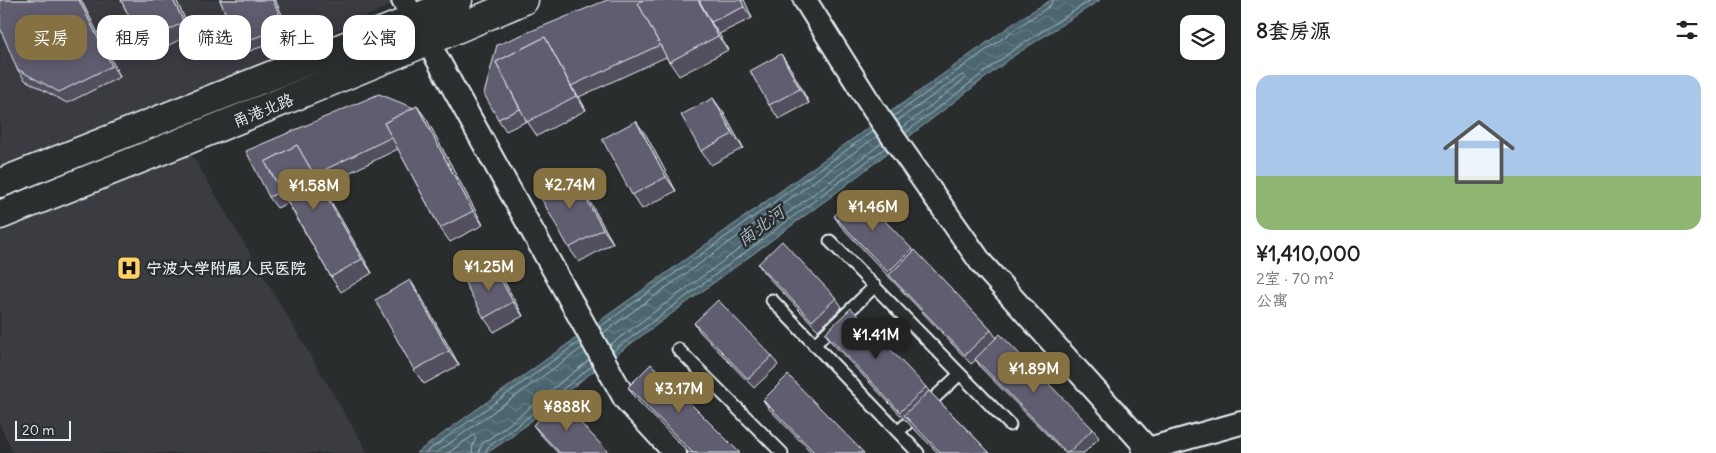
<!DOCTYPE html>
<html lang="zh">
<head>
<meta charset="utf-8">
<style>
	:root { --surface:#fff; --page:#f6f6f6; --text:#222; --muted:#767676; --accent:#857141 }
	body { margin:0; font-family:Delius,"LXGW WenKai TC",sans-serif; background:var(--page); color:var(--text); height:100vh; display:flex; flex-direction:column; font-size:19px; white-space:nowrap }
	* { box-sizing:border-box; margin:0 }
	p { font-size:16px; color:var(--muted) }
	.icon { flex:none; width:28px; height:28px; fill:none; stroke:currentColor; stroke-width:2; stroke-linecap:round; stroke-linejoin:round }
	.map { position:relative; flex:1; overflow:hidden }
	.sheet { display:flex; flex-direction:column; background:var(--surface); width:475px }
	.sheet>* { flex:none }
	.hud { position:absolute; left:15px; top:15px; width:475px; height:45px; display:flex; gap:10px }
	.fabs { position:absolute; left:1180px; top:15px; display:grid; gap:10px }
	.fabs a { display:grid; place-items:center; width:45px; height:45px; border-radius:10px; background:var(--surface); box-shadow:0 2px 12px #0003; font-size:25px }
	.scale { position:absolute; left:15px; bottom:12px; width:56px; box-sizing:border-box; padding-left:5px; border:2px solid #e8f1f8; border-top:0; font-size:14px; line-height:18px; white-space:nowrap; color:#e8f1f8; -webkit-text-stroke:4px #2a2d2e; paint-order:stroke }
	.price { position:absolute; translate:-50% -42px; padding:0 11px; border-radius:10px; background:var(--accent); color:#fff; font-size:16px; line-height:32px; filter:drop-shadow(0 1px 2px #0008) }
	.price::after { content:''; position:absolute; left:50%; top:30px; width:15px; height:11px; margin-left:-8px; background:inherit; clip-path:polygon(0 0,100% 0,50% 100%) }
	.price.on { background:#222; color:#fff }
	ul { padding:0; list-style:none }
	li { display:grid; align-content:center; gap:10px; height:265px; padding:0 15px }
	li span { display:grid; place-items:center; height:155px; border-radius:15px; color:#555 }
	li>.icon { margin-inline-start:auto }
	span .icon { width:90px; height:90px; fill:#fffc; stroke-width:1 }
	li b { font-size:21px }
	h2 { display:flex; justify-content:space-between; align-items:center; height:60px; padding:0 15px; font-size:21px }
	.pill { padding:0 18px; border-radius:15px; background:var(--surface); box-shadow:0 2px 12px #0003; font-size:18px; line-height:45px }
	.pill.on { background:var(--accent); color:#fff }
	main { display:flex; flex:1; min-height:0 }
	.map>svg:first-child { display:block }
</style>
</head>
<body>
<main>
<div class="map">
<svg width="1241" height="453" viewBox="0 0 1241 453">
	<defs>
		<pattern id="water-waves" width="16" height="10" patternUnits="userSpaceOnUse" patternTransform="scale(1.25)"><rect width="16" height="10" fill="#4b6670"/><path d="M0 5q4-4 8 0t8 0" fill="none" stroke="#657c85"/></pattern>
	</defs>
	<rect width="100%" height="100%" fill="#2a2d2e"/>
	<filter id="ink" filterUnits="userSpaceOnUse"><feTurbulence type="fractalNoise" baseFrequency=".02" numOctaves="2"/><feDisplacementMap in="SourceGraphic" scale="10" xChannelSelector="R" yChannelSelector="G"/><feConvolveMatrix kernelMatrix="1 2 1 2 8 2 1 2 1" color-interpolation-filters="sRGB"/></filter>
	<g filter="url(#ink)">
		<polygon fill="#3a3b42" points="0,0 401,0 166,111 368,453 13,453 0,425"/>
		<polygon fill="url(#water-waves)" stroke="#8a9ea6" points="1051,0 1100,0 1015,55 833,195 583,379 511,437 487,453 416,453 1021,18"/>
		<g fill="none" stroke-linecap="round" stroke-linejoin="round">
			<g stroke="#a9b9c2" stroke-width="1">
				<polyline points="894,116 1024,23 1050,6 1053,0"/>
				<polyline points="897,121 962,75 965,76 965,79 902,128"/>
				<polyline points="905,133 1012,51 1091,0"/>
				<polyline points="600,327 873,131"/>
				<polyline points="603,333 877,136"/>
				<polyline points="610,345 882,143"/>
				<polyline points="613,351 885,148"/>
				<polyline points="425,453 579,342"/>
				<polyline points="436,453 582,348"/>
				<polyline points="448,453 474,435 476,438 473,445 472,453"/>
				<polyline points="479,453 480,448 483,443 504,428 589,360"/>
				<polyline points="485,453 488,447 508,433 592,366"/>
			</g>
			<g stroke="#e8f1f8" stroke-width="15">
				<g id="service">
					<polyline points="830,241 1010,425"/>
					<polyline points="772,300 918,453"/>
					<polyline points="814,345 875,286"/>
					<polyline points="678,349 782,453"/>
					<polyline points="898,432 960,374"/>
				</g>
			</g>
			<g stroke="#e8f1f8" stroke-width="26">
				<g id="minor">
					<polyline points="403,0 428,42 625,399 675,453"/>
					<polyline points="805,0 874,110 982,264 1148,449 1149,453"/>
					<polyline points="1143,453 1148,449 1241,423"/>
				</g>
			</g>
			<g stroke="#e8f1f8" stroke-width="31">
				<g id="secondary">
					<polyline points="0,183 414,19 458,0"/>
					<path d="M0 215C175 145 351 75 524 0"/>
				</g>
			</g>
			<use href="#service" stroke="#2a2d2e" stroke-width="11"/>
			<use href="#minor" stroke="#2a2d2e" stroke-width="22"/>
			<use href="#secondary" stroke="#2a2d2e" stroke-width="28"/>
		</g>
		<g fill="#53505f" stroke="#e8f1f8">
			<polygon points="0,0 81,0 120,77 67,103 25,80 17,69"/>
			<polygon points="121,0 176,0 192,34 150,54 142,43"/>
			<polygon points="220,0 275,0 292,36 244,53 238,44"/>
			<polygon points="744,0 752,18 719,34 728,50 679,76 666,57 579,97 586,110 537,136 527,121 506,131 498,119"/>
			<polygon points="791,69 809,103 779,119 769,105"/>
			<polygon points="417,106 427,120 483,225 450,242 440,228 398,149 322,186 372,273 341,292 331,277 288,203 277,208 269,197"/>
			<polygon points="723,112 743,148 711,165 701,151"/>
			<polygon points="646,135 676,191 642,209 632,195"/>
			<polygon points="581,186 613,243 579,262 569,248"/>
			<polygon points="834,216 912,249 991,330 996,337 1093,429 1099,438 1084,453 1065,453 981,368 976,360 971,364 840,225"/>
			<polygon points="758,264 836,298 842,307 818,330 764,273"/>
			<polygon points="494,267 504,281 523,316 494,332 484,318"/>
			<polygon points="410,280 420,295 459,365 424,384 414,370"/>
			<polygon points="694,323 772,356 778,365 754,388 700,332"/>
			<polygon points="825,333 926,387 929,391 990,453 938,453 910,425 907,421 907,422 831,342"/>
			<polygon points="628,387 740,453 689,453 635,398"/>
			<polygon points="763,400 864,453 812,453 769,409"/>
			<polygon points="533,425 609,453 558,453 540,434"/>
		</g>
		<g fill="#44414e" stroke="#e8f1f8">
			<polygon points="79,0 81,0 120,77 112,66"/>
			<polygon points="173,0 176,0 192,34 184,22"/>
			<polygon points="273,0 275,0 292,36 285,27"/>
			<polygon points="698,0 711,22 719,34 728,50 718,36"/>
			<polygon points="741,0 744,0 752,18 744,7"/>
			<polygon points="545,37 571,86 579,97 586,110 576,96"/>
			<polygon points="781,54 791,69 809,103 800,89"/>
			<polygon points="713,98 723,112 743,148 733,134"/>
			<polygon points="417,106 427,120 483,225 473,211"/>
			<polygon points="636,121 646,135 676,191 666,177"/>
			<polygon points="571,172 581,186 613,243 603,229"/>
			<polygon points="314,175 322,186 372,273 362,259"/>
			<polygon points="494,267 504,281 523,316 513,302"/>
			<polygon points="410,280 420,295 459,365 449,351"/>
		</g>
		<g fill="#615d6f" stroke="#e8f1f8">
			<polygon points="0,0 79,0 112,66 59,92 17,69 0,28"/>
			<polygon points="121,0 173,0 184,22 142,43"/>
			<polygon points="220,0 273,0 285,27 238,44"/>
			<polygon points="607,0 643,0 638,3 660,45 571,86 545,37 496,62 520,109 498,119 484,94 497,45"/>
			<polygon points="643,0 698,0 718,36 669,62 638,3"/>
			<polygon points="699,0 741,0 744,7 711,22"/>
			<polygon points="545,37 576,96 527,122 496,62"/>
			<polygon points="781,54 800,89 769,105 750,71"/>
			<polygon points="379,94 414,108 384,123 392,137 314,175 297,145 265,162 281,191 269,197 246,151"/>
			<polygon points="713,98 733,134 701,151 681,115"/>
			<polygon points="417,106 473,211 440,228 384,123"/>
			<polygon points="636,121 666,177 632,195 602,139"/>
			<polygon points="297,145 362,259 331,277 265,162"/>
			<polygon points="571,172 603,229 569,248 537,191"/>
			<polygon points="858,193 912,249 888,272 834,216"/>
			<polygon points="782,241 836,298 812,321 758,264"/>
			<polygon points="915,250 991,330 965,355 889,275"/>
			<polygon points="494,267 513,302 484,318 465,283"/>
			<polygon points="410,280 449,351 414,370 375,300"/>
			<polygon points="718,300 772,356 748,379 694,323"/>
			<polygon points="851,308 926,387 900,412 825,333"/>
			<polygon points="1000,334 1093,429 1068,453 1067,453 975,359"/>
			<polygon points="651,364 740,453 693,453 628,387"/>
			<polygon points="788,375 864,453 815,453 763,400"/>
			<polygon points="929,391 990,453 941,453 904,415"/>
			<polygon points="559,400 609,453 560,453 533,425"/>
		</g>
	</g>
	<defs>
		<g id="hospital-square" transform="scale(1.25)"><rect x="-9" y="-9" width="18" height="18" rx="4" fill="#ffd166" stroke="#2a2d2e"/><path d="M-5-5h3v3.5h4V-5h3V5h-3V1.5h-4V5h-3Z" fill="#111"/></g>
	</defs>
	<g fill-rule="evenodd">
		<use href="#hospital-square" x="129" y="268"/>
	</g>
	<g text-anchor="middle" stroke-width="5" stroke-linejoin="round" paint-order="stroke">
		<g font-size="16" fill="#e8f1f8" stroke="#2a2d2e">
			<text transform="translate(263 110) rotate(-22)" y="6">甬港北路</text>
		</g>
		<g font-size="16" font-weight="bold" fill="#e8f1f8" stroke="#2a2d2e" text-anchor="start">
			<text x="146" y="274">宁波大学附属人民医院</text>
		</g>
		<g font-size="18" font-style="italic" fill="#a9b9c2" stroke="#2a2d2e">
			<text transform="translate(761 226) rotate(-37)" y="6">南北河</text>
		</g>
	</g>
</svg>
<div class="fabs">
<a><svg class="icon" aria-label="layers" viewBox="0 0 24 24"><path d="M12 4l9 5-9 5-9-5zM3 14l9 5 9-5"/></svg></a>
</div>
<div class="scale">20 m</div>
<b class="price" style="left:570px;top:210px">¥2.74M</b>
<b class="price" style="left:314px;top:211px">¥1.58M</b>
<b class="price" style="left:873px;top:232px">¥1.46M</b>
<b class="price" style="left:489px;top:292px">¥1.25M</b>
<b class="price on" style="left:876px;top:360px">¥1.41M</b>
<b class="price" style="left:1034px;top:394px">¥1.89M</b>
<b class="price" style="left:679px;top:414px">¥3.17M</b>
<b class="price" style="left:567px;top:432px">¥888K</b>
<div class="hud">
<a class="pill on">买房</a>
<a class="pill">租房</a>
<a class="pill">筛选</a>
<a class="pill">新上</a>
<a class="pill">公寓</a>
</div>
</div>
<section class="sheet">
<h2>8套房源<svg class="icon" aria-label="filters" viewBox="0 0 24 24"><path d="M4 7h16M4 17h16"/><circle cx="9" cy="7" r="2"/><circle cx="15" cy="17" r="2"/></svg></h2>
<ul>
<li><span style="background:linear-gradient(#a9c7e8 65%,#8fb573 0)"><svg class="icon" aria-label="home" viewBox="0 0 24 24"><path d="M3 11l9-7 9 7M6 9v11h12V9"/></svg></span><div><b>¥1,410,000</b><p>2室 · 70 m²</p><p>公寓</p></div></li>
</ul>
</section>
</main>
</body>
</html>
